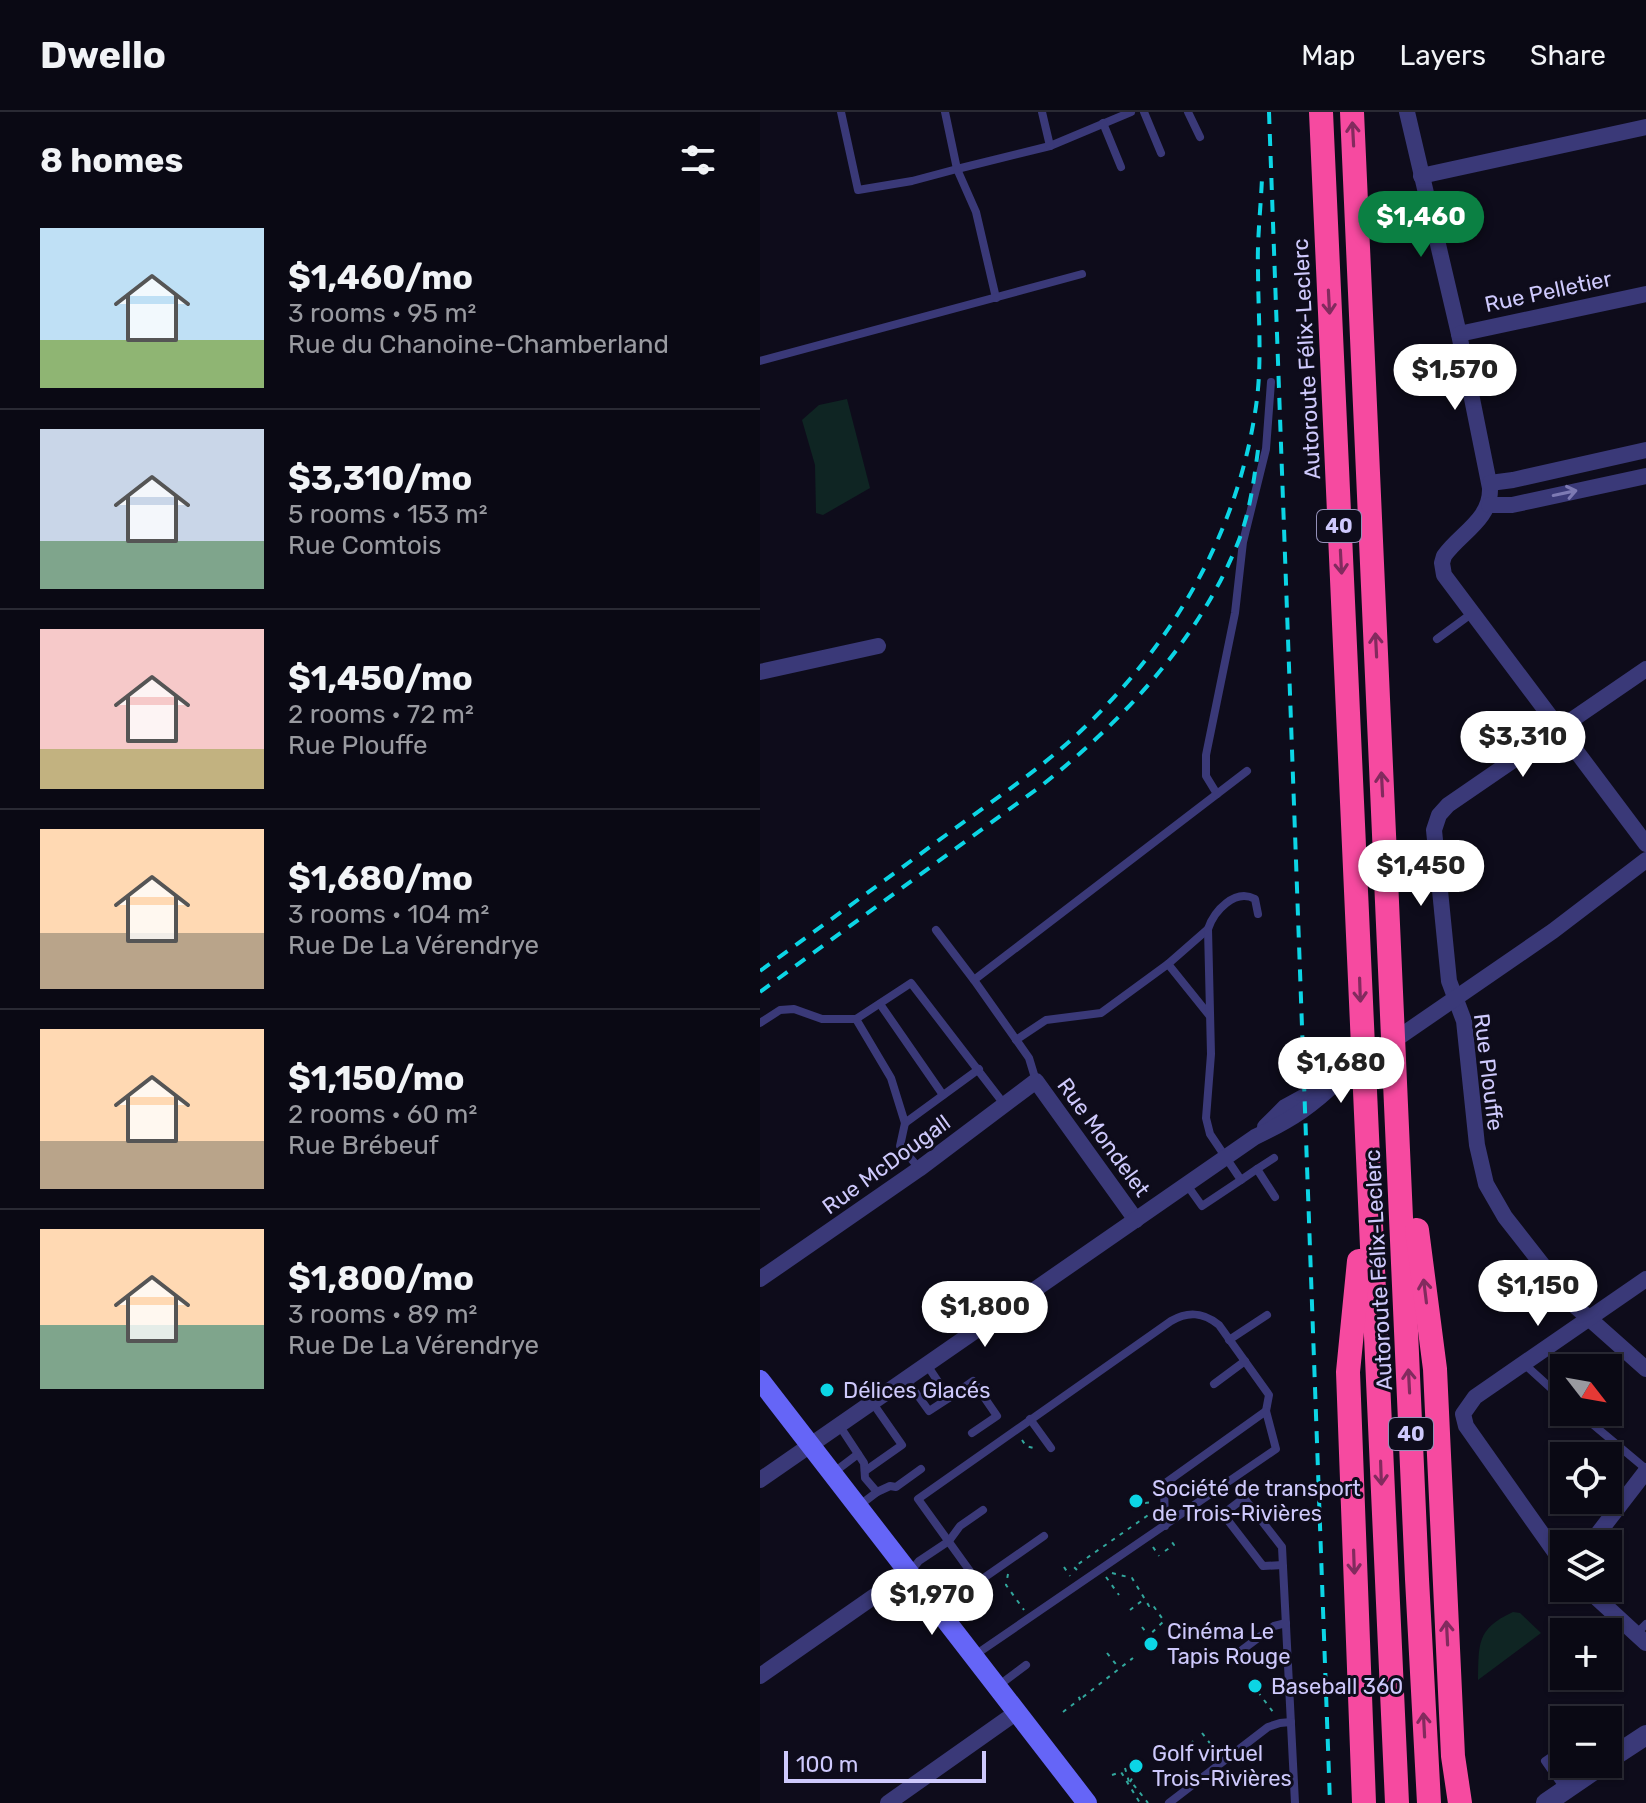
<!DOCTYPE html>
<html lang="en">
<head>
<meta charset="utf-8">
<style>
	:root { --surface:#0a0914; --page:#181722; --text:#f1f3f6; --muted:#999aa0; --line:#2a2a34; --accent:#0b8043 }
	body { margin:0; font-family:Rubik,sans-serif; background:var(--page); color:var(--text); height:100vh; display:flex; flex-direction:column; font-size:30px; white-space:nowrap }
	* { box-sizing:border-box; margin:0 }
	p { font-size:26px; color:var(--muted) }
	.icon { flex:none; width:44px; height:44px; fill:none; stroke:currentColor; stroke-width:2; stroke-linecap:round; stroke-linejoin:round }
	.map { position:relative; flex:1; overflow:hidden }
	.panel { display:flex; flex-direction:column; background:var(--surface); width:760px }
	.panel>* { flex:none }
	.needle { width:52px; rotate:121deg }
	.tools { position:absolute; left:790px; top:1242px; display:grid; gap:16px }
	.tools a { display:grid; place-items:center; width:72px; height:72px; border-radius:0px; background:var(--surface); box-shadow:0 2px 6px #0004,0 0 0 2px var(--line); font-size:40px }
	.scale { position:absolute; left:24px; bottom:20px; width:202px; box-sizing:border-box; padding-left:8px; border:4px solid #cec9fc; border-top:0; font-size:22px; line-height:28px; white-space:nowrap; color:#cec9fc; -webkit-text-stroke:6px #0e0c1b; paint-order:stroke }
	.price { position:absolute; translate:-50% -68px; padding:0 18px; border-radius:28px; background:#fff; color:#222; font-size:26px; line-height:52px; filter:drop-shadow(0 2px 4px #0008) }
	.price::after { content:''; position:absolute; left:50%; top:48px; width:24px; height:18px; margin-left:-12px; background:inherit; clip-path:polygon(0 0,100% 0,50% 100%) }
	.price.on { background:var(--accent); color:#fff }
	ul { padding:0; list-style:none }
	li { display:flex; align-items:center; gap:24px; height:200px; padding:0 40px }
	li+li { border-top:2px solid var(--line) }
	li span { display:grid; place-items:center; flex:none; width:224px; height:160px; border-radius:0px; color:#555 }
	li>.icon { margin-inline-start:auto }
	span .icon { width:96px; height:96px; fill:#fffc; stroke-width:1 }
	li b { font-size:34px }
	h2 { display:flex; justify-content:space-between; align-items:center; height:96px; padding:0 40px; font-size:34px }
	header { display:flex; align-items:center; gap:48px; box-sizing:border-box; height:112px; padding:0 40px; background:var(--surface); border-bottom:2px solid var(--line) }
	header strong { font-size:38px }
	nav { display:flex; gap:44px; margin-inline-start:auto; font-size:28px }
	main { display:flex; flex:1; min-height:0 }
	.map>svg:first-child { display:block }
</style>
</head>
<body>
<header>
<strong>Dwello</strong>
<nav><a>Map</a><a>Layers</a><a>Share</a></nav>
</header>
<main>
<section class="panel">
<h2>8 homes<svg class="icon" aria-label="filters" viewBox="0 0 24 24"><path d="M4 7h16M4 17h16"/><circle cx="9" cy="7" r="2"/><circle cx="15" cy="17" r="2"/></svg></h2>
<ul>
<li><span style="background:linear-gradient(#bfe0f5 70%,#8fb573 0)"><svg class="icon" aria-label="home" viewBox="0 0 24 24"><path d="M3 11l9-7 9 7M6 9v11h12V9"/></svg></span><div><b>$1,460/mo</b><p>3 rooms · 95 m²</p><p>Rue du Chanoine-Chamberland</p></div></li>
<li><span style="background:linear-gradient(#c9d6e8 70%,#7fa58c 0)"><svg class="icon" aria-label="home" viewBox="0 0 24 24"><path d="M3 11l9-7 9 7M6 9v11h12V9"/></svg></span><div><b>$3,310/mo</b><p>5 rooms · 153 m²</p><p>Rue Comtois</p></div></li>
<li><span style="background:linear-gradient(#f6c9c9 75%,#c2b280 0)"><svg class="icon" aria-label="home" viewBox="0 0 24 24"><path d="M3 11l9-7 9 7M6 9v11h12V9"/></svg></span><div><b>$1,450/mo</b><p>2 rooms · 72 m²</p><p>Rue Plouffe</p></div></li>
<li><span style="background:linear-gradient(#ffd9b3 65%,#b9a48a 0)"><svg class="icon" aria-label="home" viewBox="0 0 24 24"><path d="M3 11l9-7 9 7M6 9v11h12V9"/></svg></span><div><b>$1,680/mo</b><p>3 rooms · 104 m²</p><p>Rue De La Vérendrye</p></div></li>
<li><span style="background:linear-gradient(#ffd9b3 70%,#b9a48a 0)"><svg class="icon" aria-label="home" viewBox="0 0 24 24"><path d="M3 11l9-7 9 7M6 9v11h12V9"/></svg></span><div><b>$1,150/mo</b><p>2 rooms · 60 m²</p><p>Rue Brébeuf</p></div></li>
<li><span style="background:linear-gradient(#ffd9b3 60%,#7fa58c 0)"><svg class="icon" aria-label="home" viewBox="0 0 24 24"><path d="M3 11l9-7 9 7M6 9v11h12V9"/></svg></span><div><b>$1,800/mo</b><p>3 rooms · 89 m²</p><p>Rue De La Vérendrye</p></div></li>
</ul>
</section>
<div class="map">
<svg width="886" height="1691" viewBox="0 0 886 1691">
	<rect width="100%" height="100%" fill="#0e0c1b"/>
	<g fill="#0f2523">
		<polygon points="87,287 110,376 63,403 56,401 55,353 42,308 59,293"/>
		<path d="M753 1500 760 1501 781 1521 718 1568C719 1532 716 1517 753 1500Z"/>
	</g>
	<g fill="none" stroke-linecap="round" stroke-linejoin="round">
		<g stroke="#32a79d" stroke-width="2" stroke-dasharray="4 6" stroke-linecap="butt">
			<polyline points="262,1328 266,1334 277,1337"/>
			<polyline points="385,1391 394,1390"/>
			<polyline points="393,1435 399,1444"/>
			<polyline points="405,1439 414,1433 409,1426"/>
			<polyline points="304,1455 310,1464"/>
			<polyline points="317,1458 314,1455 394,1399"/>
			<polyline points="352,1461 372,1466 389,1494 392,1492 404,1509 383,1529"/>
			<polyline points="248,1462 246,1473 264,1498"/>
			<polyline points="346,1465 359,1483"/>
			<polyline points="798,1473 801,1476 804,1473"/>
			<polyline points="370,1498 383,1488"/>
			<polyline points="382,1515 388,1523"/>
			<polyline points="347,1541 359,1556"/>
			<polyline points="498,1580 513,1600"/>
			<polyline points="303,1600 320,1587 318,1584 323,1585 373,1546"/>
			<polyline points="442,1621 456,1639"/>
			<polyline points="432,1629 445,1647"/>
			<polyline points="365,1656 369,1670 373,1672 388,1691"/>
			<polyline points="352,1663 361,1660 380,1691"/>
			<polyline points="370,1670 375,1661"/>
		</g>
		<g stroke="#3a3978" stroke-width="8">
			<polyline points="81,0 98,78 152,69 197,57 216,100 236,186"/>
			<polyline points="185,0 197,57 290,34 371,0"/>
			<polyline points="282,0 290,34"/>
			<polyline points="384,0 401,41"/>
			<polyline points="428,0 440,25"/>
			<polyline points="343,11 361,55"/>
			<polyline points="0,249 322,162"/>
			<polyline points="677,527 711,502"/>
			<polyline points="457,682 446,664 446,643 475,501 483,430 506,337 511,270"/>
			<polyline points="448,817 408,852 449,903"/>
			<polyline points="176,818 214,868"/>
			<polyline points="120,892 183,983"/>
			<polyline points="96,907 131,966 145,1011"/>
			<polyline points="0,911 20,898 34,897 62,907 96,907 151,871 244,992"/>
			<polyline points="256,928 286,908 341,901 408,852"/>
			<polyline points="276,969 269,946 214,868 487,659"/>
			<polyline points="159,1056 140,1034 145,1011 219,957"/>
			<polyline points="497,1057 514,1046"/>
			<polyline points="481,1068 497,1057 515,1085"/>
			<path d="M427 1073 442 1094 481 1068 450 1022 446 1006 451 942 448 817C454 799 475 776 495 787L498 802"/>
			<polyline points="469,1228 507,1203"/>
			<polyline points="763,1251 804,1288"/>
			<polyline points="146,1267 169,1299 189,1286 167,1253"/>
			<polyline points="454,1272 485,1249"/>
			<polyline points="189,1286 213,1269 237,1304 212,1321"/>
			<polyline points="818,1300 886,1357"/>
			<polyline points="270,1307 291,1336"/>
			<polyline points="79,1313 104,1351 105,1366 117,1380 100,1393"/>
			<polyline points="105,1359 142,1333 112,1290"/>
			<polyline points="73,1361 98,1342"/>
			<polyline points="117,1380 130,1374 136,1375 161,1357"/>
			<polyline points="523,1453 503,1454 463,1402 484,1386 522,1435 535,1691"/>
			<polyline points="150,1460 159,1449 189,1429 200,1414 223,1398"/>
			<polyline points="218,1470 284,1424"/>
			<path d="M225 1480 158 1387 411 1209C428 1199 443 1200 459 1213L509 1283 506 1299"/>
			<polyline points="876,1522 886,1512"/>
			<polyline points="478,1541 514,1514 526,1511"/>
			<polyline points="215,1543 516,1337 506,1299 404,1372 405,1414"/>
			<polyline points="238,1574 266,1553"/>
			<polyline points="848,1614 864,1636"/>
			<polyline points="804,1676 785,1649 804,1636"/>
			<polyline points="409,1691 508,1615 520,1611 531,1610"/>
		</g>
		<g stroke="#3a3978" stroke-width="16">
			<path d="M647 0 699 222 730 376C731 408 700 421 684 444L682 451 684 463 886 732"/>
			<polyline points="661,64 886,15"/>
			<polyline points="699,222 886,182"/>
			<polyline points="730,371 753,368 886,338"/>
			<polyline points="729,393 752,393 886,364"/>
			<polyline points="886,557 688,693 679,703 674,718 689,869 704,909 717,1033 726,1072 745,1105 814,1193 886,1257"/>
			<polyline points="0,560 118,534"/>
			<polyline points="597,954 793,819 886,748"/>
			<polyline points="505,1015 525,995 567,972"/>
			<polyline points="0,1167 159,1057 276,969 376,1108"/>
			<path d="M0 1368 495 1025C533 1007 552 994 582 965"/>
			<polyline points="830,1432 886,1359"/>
			<polyline points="804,1453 706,1314 703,1302 715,1285 886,1167"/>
			<polyline points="826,1476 886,1531"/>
			<polyline points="0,1564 149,1460"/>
			<polyline points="128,1691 257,1600"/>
		</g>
		<g stroke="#3a3978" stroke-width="20">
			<polyline points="848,1648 886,1623"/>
			<polyline points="786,1691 843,1652"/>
		</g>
		<polyline stroke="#6565f7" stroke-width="20" points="0,1268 327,1691"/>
		<g stroke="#f64aa0" stroke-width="24">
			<polyline points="561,0 637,1691"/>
			<polyline points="592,0 657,1467 669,1691"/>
			<polyline points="657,1118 675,1257 693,1644 700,1691"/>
			<polyline points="599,1149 588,1260 604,1691"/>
		</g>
		<g stroke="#0cd5e5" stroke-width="4" stroke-dasharray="12 10" stroke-linecap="butt">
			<polyline points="509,0 570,1691"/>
			<path d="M0 859C62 814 124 769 186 723 228 692 272 663 311 628 406 542 475 429 495 301 503 253 498 205 498 156 497 126 501 95 502 65"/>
			<path d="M0 880 281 674C363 609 440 527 479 428 490 399 494 368 498 338"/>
		</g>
	</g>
	<defs><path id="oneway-shaft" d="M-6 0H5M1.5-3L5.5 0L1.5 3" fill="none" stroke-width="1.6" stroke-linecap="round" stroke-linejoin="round" transform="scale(2)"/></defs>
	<g stroke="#822b5e">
		<use href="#oneway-shaft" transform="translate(593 22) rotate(-93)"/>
		<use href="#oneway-shaft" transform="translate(569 190) rotate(87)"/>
		<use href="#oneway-shaft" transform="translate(581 450) rotate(87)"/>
		<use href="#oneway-shaft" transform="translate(616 533) rotate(-93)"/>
		<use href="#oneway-shaft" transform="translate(622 672) rotate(-93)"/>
		<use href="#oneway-shaft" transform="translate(600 878) rotate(88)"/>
		<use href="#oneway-shaft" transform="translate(665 1179) rotate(-97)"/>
		<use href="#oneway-shaft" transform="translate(649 1269) rotate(-93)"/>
		<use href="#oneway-shaft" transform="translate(621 1361) rotate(88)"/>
		<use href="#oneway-shaft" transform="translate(594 1450) rotate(88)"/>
		<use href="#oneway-shaft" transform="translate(687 1521) rotate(-93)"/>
		<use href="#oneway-shaft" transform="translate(664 1613) rotate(-93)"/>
	</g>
	<use stroke="#7d7ab3" href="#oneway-shaft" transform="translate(805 381) rotate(-12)"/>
	<g fill="#0cd5e5" stroke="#0e0c1b" stroke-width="3">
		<circle cx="67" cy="1278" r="8"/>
		<circle cx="376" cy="1389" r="8"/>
		<circle cx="391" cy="1532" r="8"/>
		<circle cx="495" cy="1574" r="8"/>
		<circle cx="376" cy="1654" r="8"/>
	</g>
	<g text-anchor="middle" stroke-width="6" stroke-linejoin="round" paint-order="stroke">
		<g fill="#0e0c1b" stroke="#9490b8" stroke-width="2">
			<rect x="557" y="398" width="44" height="32" rx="6"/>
			<rect x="629" y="1306" width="44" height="32" rx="6"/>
		</g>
		<g font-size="20" font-weight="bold" fill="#cec9fc">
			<text x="579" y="421">40</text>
			<text x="651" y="1329">40</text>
		</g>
		<g font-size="22" fill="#cec9fc" stroke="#0e0c1b">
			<text transform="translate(788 179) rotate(-12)" y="8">Rue Pelletier</text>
			<text transform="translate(546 247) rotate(-93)" y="8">Autoroute Félix-Leclerc</text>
			<text transform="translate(729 960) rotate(83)" y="8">Rue Plouffe</text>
			<text transform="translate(344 1025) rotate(54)" y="8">Rue Mondelet</text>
			<text transform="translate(126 1052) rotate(-36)" y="8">Rue McDougall</text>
			<text transform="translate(618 1158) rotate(-93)" y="8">Autoroute Félix-Leclerc</text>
		</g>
		<g font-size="22" fill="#cec9fc" stroke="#0e0c1b" text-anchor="start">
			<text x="83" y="1286">Délices Glacés</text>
			<text x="392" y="1384">Société de transport<tspan x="392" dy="25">de Trois-Rivières</tspan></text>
			<text x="407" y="1527">Cinéma Le<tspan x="407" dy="25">Tapis Rouge</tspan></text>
			<text x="511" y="1582">Baseball 360</text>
			<text x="392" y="1649">Golf virtuel<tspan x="392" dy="25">Trois-Rivières</tspan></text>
		</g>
	</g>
</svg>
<div class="tools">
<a><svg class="needle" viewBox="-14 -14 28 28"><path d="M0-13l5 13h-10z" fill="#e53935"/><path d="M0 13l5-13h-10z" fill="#999aa0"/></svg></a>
<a><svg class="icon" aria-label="locate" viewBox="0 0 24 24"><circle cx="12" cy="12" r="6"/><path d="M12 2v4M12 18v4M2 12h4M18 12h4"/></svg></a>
<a><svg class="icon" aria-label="layers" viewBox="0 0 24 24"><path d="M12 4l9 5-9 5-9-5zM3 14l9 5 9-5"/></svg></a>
<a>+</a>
<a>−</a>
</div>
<div class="scale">100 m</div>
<b class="price on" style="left:661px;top:147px">$1,460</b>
<b class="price" style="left:695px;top:300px">$1,570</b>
<b class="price" style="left:763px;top:667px">$3,310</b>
<b class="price" style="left:661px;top:796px">$1,450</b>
<b class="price" style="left:581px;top:993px">$1,680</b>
<b class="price" style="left:778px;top:1216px">$1,150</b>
<b class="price" style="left:225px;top:1237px">$1,800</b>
<b class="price" style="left:172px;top:1525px">$1,970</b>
</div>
</main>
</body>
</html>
